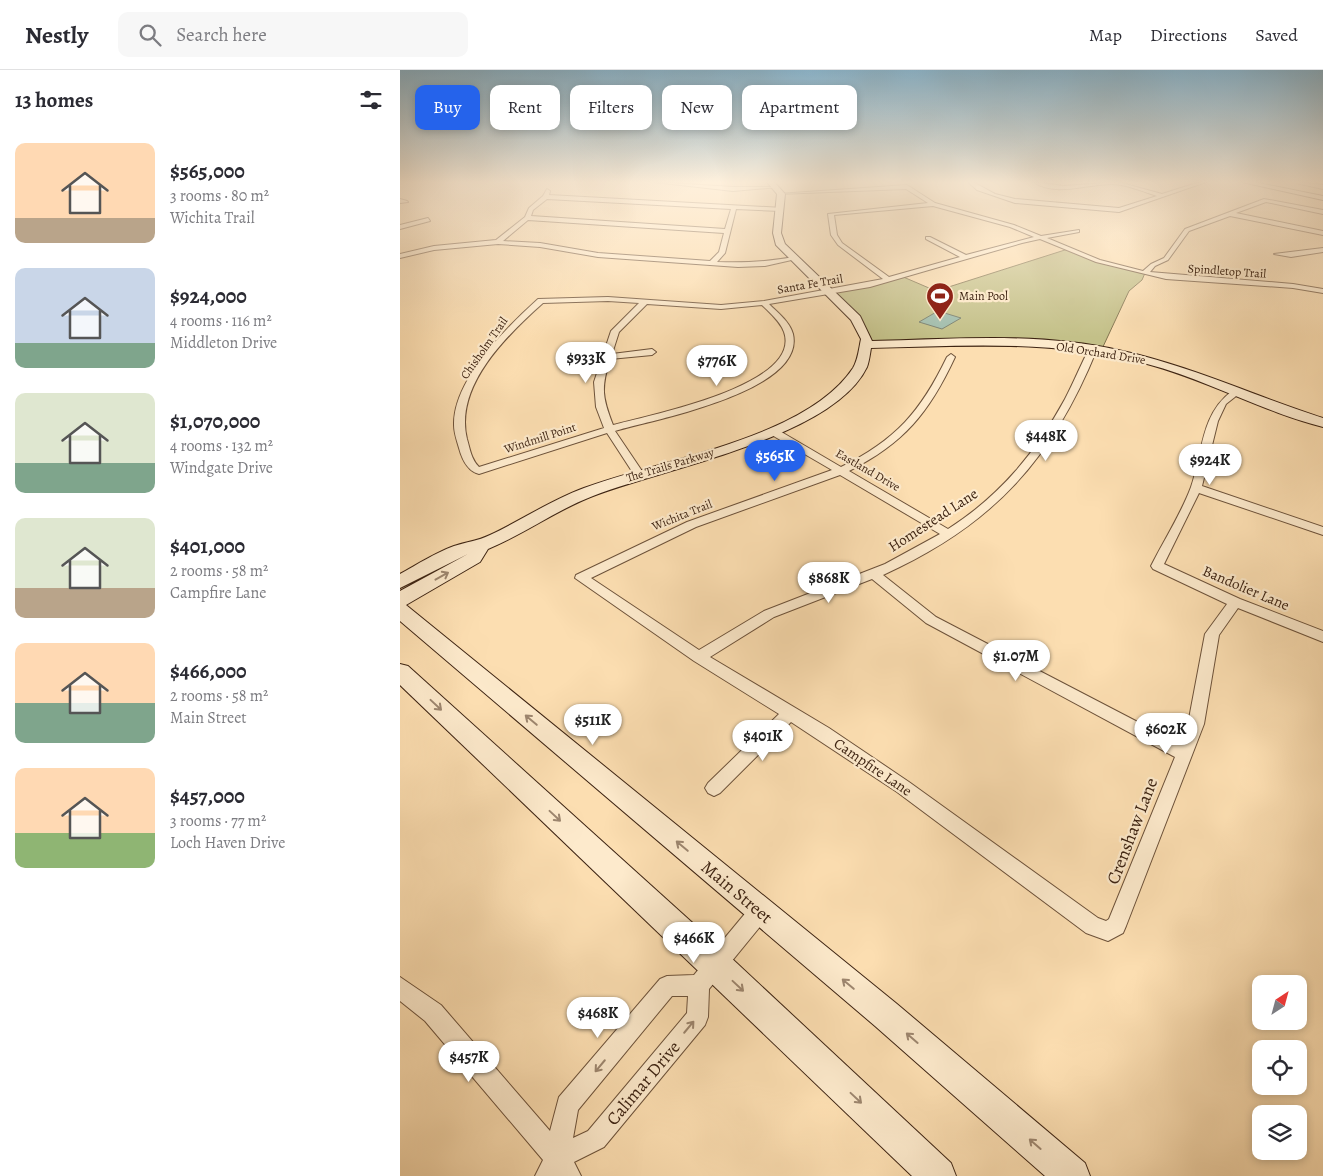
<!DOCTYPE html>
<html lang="en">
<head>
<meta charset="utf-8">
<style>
	:root { --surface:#fff; --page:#f7f7f7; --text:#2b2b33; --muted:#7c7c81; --line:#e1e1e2; --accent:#2563eb }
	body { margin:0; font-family:Alegreya,serif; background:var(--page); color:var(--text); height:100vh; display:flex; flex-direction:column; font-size:19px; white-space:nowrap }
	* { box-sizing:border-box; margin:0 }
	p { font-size:16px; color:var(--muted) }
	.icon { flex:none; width:28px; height:28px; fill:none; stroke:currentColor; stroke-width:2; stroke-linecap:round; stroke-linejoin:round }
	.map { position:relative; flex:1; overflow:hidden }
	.side { display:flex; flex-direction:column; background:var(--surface); width:400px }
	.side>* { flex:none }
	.banner { position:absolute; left:15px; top:15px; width:475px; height:45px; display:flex; gap:10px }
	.needle { width:32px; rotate:36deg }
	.buttons { position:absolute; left:852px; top:905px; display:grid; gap:10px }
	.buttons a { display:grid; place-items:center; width:55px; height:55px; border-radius:10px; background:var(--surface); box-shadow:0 2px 8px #0003; font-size:25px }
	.price { position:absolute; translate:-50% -42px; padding:0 11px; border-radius:18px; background:#fff; color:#222; font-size:16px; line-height:32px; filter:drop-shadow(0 1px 2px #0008) }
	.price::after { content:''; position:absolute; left:50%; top:30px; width:15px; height:11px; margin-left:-8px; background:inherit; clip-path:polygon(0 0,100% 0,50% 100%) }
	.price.current { background:var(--accent); color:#fff }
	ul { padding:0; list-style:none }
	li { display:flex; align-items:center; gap:15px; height:125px; padding:0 15px }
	li span { display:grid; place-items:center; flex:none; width:140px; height:100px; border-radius:10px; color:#555 }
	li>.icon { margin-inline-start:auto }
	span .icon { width:60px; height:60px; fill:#fffc; stroke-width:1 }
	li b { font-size:21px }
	h2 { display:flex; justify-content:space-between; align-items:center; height:60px; padding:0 15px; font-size:21px }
	.tag { padding:0 18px; border-radius:10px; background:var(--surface); box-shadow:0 2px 8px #0003; font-size:18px; line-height:45px }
	.tag.current { background:var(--accent); color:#fff }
	header { display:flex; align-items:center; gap:30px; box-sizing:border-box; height:70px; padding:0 25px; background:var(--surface); border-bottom:1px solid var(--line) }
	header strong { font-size:24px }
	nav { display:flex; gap:28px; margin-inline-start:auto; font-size:18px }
	.search { width:350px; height:45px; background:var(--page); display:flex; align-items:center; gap:12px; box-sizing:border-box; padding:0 18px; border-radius:10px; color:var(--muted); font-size:19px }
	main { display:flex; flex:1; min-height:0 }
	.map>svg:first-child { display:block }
</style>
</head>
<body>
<header>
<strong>Nestly</strong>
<div class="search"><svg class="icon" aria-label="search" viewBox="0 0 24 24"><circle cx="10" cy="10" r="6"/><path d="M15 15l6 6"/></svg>Search here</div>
<nav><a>Map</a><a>Directions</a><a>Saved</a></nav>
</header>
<main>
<section class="side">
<h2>13 homes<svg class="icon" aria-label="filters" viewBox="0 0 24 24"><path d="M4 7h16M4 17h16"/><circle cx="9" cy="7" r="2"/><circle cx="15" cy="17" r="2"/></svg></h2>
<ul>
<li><span style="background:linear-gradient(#ffd9b3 75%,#b9a48a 0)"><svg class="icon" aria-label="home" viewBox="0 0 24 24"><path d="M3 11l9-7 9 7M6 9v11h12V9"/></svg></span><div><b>$565,000</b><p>3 rooms · 80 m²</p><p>Wichita Trail</p></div></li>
<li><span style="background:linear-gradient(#c9d6e8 75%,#7fa58c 0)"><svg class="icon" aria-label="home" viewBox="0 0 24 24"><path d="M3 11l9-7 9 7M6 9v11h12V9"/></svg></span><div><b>$924,000</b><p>4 rooms · 116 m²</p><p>Middleton Drive</p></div></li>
<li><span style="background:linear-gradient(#dfe7d0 70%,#7fa58c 0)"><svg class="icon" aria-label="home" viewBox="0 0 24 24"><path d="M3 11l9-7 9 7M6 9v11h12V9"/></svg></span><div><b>$1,070,000</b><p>4 rooms · 132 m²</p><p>Windgate Drive</p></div></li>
<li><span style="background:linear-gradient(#dfe7d0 70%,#b9a48a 0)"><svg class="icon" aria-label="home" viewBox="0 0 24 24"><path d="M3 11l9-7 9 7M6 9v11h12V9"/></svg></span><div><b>$401,000</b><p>2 rooms · 58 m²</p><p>Campfire Lane</p></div></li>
<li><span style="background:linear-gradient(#ffd9b3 60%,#7fa58c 0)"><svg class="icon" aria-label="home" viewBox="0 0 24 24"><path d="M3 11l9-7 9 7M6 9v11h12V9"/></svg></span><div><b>$466,000</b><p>2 rooms · 58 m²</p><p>Main Street</p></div></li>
<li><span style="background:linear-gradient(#ffd9b3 65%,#8fb573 0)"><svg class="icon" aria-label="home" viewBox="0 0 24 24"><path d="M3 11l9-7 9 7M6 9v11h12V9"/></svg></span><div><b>$457,000</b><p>3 rooms · 77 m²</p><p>Loch Haven Drive</p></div></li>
</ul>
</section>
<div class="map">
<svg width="923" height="1106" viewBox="0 0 923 1106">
	<rect width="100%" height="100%" fill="#fcdeb1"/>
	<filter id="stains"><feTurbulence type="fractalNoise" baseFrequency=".004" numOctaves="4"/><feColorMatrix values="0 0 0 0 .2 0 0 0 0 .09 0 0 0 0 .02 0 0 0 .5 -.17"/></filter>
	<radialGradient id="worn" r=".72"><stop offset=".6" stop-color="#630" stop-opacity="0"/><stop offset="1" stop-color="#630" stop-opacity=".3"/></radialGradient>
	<polygon fill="#c3c088" stroke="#80724d" points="668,179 713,196 745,203 742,210 729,221 701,281 664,276 467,275 462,257 427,223 501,206 536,221"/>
	<polygon fill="#9fbcac" stroke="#787f6e" points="538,241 561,248 542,259 519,252"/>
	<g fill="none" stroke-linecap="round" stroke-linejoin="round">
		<g stroke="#6d523a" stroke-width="2">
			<g id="street">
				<polygon points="254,112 333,117 379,117 333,121"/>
				<path d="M568 112H573L595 124 615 129 719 138 757 126C744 122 726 114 712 114 686 114 657 127 633 112L664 116 718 112 762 124 800 112H806L719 142 615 133 577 120Z"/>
				<polygon points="896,112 923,115 923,119 896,113"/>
				<path d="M507 115 535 133 614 155 641 166 679 160V162L647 168 700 190 743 201 751 194 764 188 785 159 864 129 923 140V144L866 132 836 143 923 161V165L830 146 789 161 768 190 755 196 750 202 893 214 923 219V223L893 218 766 209 696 192 640 169 622 173 470 217 369 234C378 243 390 252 393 264 406 322 252 350 215 361L244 404 243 406H235L207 363 79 404C67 401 62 389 59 378 57 371 54 363 54 355 53 310 107 257 138 229L208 227 321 235 364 231 483 209 438 175 431 165 428 144 528 133 506 119 378 124ZM533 136 610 157 634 167 566 185 530 167H526V169L560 187 489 207 442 173 437 165 434 145ZM208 231 239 233 211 261 194 312 196 337 204 358 79 397C71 389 70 379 67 369 54 316 107 265 143 233ZM247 234 321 239 362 235C370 243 380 251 384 262 403 316 245 346 213 355 202 327 201 318 210 289L252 285 256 282 252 279 212 284 219 262Z"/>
				<path d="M147 119 150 121 149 125 383 138 381 141 336 139 325 183 317 192C343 193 367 192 393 187L396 189 365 196 338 197 198 187 140 177 98 174 34 180 0 188V184L34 176 96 170 125 147 129 138 143 126ZM147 129 331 139 325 159 131 146 133 140ZM128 150 324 163 319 182 310 191 198 183 140 173 103 171Z"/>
				<polygon points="0,129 7,131 8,132 0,133"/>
				<polygon points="28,148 30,151 0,159 0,155"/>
				<polygon points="923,178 923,182 891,187 874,184"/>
				<path d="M690 277 697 279C652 390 593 455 483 505L536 547 780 674 788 654 805 564 827 534 753 499 751 496C764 470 781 444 791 417 803 383 800 345 832 321L840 323 826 334 818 351 802 416 923 457V465L799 423 764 494 840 529 923 561V572L838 538 819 565 804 654 726 856 723 863 708 871 686 863 497 722 391 652 320 723 314 726 308 723 305 718 308 713 379 644 294 591 175 508 176 505 287 452 432 400 370 364V360H378L441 397C496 370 521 341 547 287L551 284 555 287C529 343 504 373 449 401L548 459C600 426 636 382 665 329 674 312 681 294 690 277ZM440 405 540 464 485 494 364 541 299 580 191 508 296 457ZM472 509 526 553 775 687 709 849 706 851 698 848 509 712 429 658 310 587 374 547Z"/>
				<path d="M360 831 367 834 370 841 367 848 309 919 308 947 305 955 204 1077 174 1092 181 1106H135L143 1090 25 951 0 931V907L41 935 150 1061 159 1027 260 909 267 906 294 905 353 834ZM272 926H288L287 943 188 1061 173 1068 178 1040Z"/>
			</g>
		</g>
		<g stroke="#3d2312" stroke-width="2">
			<g id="secondary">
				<path d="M367 112H374L385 124 381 163 385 174 460 246 472 271C554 269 638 262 718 280 789 295 854 326 923 348V357C863 342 808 310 747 294 657 269 563 276 471 278 470 284 469 292 467 297 433 368 264 398 193 426 156 440 125 464 88 479L80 492 6 535 497 934 685 1093 690 1106H645L475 956 0 551V521L68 484 0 518V504C18 494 35 483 54 476 66 472 78 471 90 465 122 450 151 430 184 418 261 389 406 369 453 298 458 290 459 278 461 269L451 250 376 175 373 163 377 124Z"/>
				<polygon points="842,112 854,112 923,126 923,130"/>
				<polygon points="0,594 8,596 327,884 551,1093 556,1106 512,1106 0,615"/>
			</g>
		</g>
		<use href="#street" fill="#fdeacc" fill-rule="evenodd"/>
		<use href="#secondary" fill="#fdeacc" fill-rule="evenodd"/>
	</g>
	<defs><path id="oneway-shaft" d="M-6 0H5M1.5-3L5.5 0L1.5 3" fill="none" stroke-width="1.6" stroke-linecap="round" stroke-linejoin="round" transform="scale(1.25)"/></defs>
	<g stroke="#9d866f">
		<use href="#oneway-shaft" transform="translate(42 506) rotate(-29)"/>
		<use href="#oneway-shaft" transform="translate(36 635) rotate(43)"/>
		<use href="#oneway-shaft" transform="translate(131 650) rotate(-140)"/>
		<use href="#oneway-shaft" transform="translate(155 746) rotate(43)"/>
		<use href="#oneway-shaft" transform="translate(282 776) rotate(-140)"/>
		<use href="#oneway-shaft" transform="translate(448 914) rotate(-140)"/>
		<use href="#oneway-shaft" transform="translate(338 916) rotate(43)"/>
		<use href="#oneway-shaft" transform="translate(289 957) rotate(-50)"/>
		<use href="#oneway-shaft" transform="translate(512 968) rotate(-139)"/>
		<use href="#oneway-shaft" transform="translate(200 996) rotate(130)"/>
		<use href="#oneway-shaft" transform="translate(456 1028) rotate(43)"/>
		<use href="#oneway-shaft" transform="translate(635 1074) rotate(-139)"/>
	</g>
	<linearGradient id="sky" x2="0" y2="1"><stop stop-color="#8bb7d0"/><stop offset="0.42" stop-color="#fef0dc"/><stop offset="1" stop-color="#fef0dc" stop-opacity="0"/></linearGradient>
	<rect width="923" height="267" fill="url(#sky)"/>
	<defs>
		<g id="stadium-pin" transform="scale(1.4375)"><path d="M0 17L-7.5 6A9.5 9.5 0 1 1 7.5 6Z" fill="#8f2418" stroke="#fdeacc"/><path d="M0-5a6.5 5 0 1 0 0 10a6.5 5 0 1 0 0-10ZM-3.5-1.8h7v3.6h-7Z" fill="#fff"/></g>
	</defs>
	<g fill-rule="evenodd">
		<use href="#stadium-pin" x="540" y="226"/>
	</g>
	<g text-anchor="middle" stroke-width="4.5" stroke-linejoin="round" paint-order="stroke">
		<g font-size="12" fill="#3d2312" stroke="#fdeacc">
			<text transform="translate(827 201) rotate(4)" y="4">Spindletop Trail</text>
			<text transform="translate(410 214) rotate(-10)" y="4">Santa Fe Trail</text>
			<text transform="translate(84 278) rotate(-55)" y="4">Chisholm Trail</text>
			<text transform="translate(701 283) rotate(9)" y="4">Old Orchard Drive</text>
			<text transform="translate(140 368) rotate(-18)" y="4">Windmill Point</text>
			<text transform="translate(270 395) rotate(-17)" y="4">The Trails Parkway</text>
			<text transform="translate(468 400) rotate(30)" y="4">Eastland Drive</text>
			<text transform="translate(282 445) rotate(-22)" y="4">Wichita Trail</text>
		</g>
		<g font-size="12" fill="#3d2312" stroke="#fdeacc" text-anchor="start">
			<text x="559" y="230">Main Pool</text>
		</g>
		<g font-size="15" fill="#3d2312" stroke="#fdeacc">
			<text transform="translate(533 450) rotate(-33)" y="5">Homestead Lane</text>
			<text transform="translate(846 518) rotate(23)" y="5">Bandolier Lane</text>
			<text transform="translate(473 697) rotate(34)" y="5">Campfire Lane</text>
		</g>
		<g font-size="18" fill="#3d2312" stroke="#fdeacc">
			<text transform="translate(732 761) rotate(-69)" y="6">Crenshaw Lane</text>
			<text transform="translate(337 822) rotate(40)" y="6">Main Street</text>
			<text transform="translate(243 1013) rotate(-50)" y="6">Calimar Drive</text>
		</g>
	</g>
	<rect width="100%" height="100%" filter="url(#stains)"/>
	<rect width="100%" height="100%" fill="url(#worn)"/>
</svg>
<div class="buttons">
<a><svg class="needle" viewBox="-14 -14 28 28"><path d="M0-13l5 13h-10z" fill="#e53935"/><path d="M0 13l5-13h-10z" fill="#7c7c81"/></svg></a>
<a><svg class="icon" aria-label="locate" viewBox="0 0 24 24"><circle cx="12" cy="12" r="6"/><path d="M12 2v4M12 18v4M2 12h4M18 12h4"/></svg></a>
<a><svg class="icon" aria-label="layers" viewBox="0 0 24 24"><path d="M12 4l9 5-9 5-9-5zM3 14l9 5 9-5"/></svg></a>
</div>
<b class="price" style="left:186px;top:314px">$933K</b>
<b class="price" style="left:317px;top:317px">$776K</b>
<b class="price" style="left:646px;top:392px">$448K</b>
<b class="price current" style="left:375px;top:412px">$565K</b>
<b class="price" style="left:810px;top:416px">$924K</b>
<b class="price" style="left:429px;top:534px">$868K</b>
<b class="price" style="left:616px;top:612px">$1.07M</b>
<b class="price" style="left:193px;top:676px">$511K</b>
<b class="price" style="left:766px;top:685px">$602K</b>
<b class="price" style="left:363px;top:692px">$401K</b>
<b class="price" style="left:294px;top:894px">$466K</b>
<b class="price" style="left:198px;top:969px">$468K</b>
<b class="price" style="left:69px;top:1013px">$457K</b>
<div class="banner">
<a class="tag current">Buy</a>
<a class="tag">Rent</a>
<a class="tag">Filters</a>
<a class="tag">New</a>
<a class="tag">Apartment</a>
</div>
</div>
</main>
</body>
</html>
